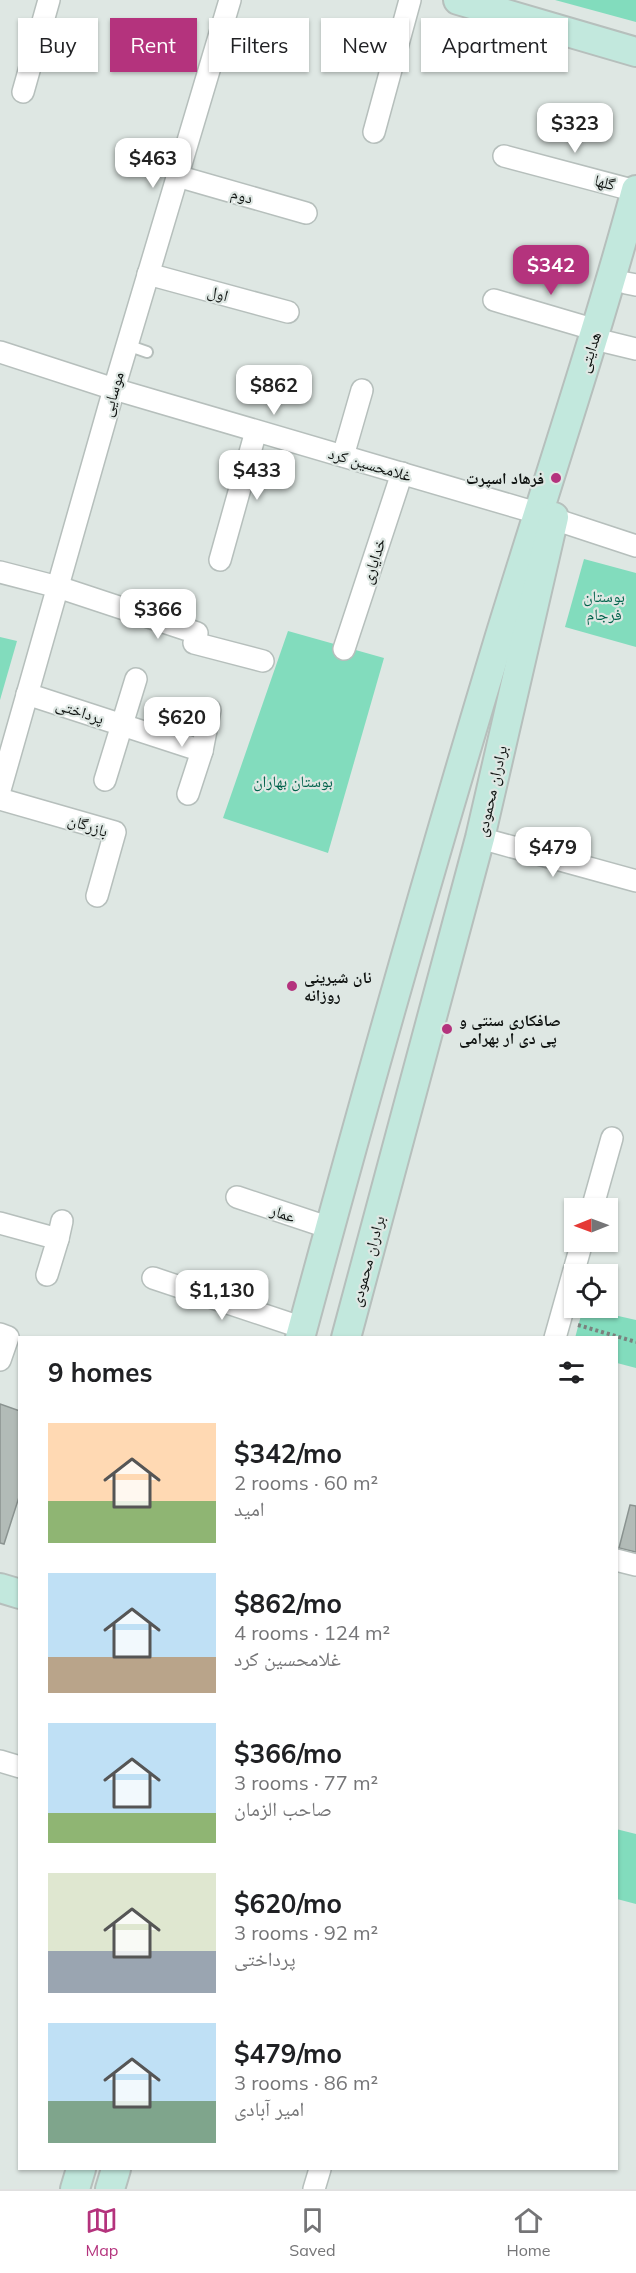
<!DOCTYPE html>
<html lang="en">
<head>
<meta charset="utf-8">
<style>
	:root { --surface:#fff; --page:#f2f2f2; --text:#202124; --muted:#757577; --line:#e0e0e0; --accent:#b4337d }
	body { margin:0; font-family:Mulish,"Noto Naskh Arabic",sans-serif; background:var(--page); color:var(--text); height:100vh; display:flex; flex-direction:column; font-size:22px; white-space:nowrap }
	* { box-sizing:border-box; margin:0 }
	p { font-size:20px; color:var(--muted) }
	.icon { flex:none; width:33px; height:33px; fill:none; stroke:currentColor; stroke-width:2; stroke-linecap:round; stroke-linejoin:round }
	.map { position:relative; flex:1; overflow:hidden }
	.panel { position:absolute; left:18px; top:1336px; width:600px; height:834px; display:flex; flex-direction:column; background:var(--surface); border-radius:0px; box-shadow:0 2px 4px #0004 }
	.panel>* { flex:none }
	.guide { position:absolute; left:18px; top:18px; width:600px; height:54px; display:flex; gap:12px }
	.needle { width:39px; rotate:269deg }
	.controls { position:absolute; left:564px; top:1198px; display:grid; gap:12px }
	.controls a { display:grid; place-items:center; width:54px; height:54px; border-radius:0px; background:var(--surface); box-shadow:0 2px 4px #0004; font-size:30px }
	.price { position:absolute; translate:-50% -51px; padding:0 14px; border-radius:12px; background:#fff; color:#222; font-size:20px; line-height:39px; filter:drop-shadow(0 2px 3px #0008) }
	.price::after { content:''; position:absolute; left:50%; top:36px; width:18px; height:14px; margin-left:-9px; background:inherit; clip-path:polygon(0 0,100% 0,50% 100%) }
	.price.current { background:var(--accent); color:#fff }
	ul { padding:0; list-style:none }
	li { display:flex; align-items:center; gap:18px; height:150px; padding:0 30px }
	li span { display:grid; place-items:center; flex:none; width:168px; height:120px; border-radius:0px; color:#555 }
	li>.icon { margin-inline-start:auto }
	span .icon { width:72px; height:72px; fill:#fffc; stroke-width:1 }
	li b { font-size:26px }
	h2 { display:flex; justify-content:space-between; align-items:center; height:72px; padding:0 30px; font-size:26px }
	.chip { padding:0 21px; border-radius:0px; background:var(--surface); box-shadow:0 2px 4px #0004; font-size:21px; line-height:54px }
	.chip.current { background:var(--accent); color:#fff }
	.dock { display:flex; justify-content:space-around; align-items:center; height:84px; border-top:2px solid var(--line); background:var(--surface); font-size:16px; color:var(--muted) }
	.dock a { display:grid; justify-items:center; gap:3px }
	.dock .current { color:var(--accent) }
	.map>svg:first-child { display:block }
</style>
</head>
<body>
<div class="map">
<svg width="636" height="2189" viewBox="0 0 636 2189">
	<rect width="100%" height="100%" fill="#dee7e3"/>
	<g fill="#82dcbd">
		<polygon points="555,0 636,0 636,22"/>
		<polygon points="584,559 636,573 636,647 565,627"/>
		<polygon points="288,631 384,658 328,853 223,818"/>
		<polygon points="0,637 17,641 0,700"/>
		<polygon points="583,1308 636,1320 636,1368 617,1363 616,1338 575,1338"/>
		<polygon points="616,1829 636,1834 636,1904 617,1899"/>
	</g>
	<g fill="#b2bbb7" stroke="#8a9390" stroke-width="1.5">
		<polygon points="0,1404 20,1411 20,1494 4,1544 0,1543"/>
		<polygon points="630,1505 636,1506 636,1552 619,1548"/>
	</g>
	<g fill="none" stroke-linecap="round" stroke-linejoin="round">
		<g stroke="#b6bfbc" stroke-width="14">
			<polyline id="service" points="127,345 147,352"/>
		</g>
		<g stroke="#b6bfbc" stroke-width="24">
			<g id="minor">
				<polyline points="23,92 49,0"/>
				<polyline points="374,132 410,0"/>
				<polyline points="504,156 636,191"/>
				<polyline points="177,176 306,213"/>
				<polyline points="148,274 288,312"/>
				<polyline points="626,283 636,285"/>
				<polyline points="494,300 596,330"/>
				<polyline points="607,342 636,349"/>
				<polyline points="0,352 114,389 537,513"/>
				<polyline points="343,456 362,390"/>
				<polyline points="554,519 636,546"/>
				<polyline points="220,560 256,431"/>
				<polyline points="0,572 58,587 197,633 194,643 263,661"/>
				<polyline points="344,649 402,473"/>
				<polyline points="27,694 202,751"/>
				<polyline points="105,780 136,679"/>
				<polyline points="0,790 114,389 230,0"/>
				<polyline points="188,794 202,751 210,710"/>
				<polyline points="0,799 115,832 97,896"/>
				<polyline points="480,838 636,881"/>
				<polyline points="237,1197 330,1228"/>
				<polyline points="592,1209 612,1138"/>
				<polyline points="0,1223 58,1239 47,1275"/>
				<polyline points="58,1239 62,1221"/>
				<polyline points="153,1278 303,1328"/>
				<polyline points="0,1334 8,1337 0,1360"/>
				<polyline points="555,1338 582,1242"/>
				<polyline points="616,1560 636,1565"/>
				<polyline points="0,1761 20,1767"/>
				<polyline points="314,2189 320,2169"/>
			</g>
		</g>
		<g stroke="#b6bfbc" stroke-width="32">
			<g id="secondary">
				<polyline points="458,0 636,52"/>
				<path d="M300 1338C363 1104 429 871 499 639 545 489 595 341 636 190"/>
				<polyline points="346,1338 480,838 554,517"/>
				<polyline points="0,1588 20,1594"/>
				<polyline points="75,2189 81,2169"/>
				<polyline points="110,2189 116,2169"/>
			</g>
		</g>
		<polyline stroke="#7b817e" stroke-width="4" stroke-dasharray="3 3" stroke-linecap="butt" points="578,1325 636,1342"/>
		<use href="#service" stroke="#fff" stroke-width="10"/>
		<use href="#minor" stroke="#fff" stroke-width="21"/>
		<use href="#secondary" stroke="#c2e8dd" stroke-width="28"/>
	</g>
	<g fill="#b4337d" stroke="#dee7e3" stroke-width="2">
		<circle cx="556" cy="478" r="6"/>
		<circle cx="292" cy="986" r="6"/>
		<circle cx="447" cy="1029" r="6"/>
	</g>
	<g text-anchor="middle" stroke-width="4.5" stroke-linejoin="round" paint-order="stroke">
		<g font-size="16" fill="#101412" stroke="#dee7e3">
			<text transform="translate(605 182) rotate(15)" y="6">گلها</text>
			<text transform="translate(242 195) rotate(16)" y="6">دوم</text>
			<text transform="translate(218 293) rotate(15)" y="6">اول</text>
			<text transform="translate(589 352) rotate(-72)" y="6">هدایتی</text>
			<text transform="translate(112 394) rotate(-74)" y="6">موسایی</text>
			<text transform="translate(370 464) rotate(16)" y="6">غلامحسین کرد</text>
			<text transform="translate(373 561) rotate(-72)" y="6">خدایاری</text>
			<text transform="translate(80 711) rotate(18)" y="6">پرداختی</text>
			<text transform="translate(491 791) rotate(-77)" y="6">برادران محمودی</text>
			<text transform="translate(88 825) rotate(18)" y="6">بازرگان</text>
			<text transform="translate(283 1213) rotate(18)" y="6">عمار</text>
			<text transform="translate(367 1261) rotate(-75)" y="6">برادران محمودی</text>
		</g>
		<g font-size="16" font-weight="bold" fill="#101412" stroke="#dee7e3" text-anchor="start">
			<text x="544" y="484" text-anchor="end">فرهاد اسپرت</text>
			<text x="304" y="983">نان شیرینی<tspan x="304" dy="18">روزانه</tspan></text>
			<text x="459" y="1026">صافکاری سنتی و<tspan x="459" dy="18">پی دی ار بهرامی</tspan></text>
		</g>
		<g font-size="16" fill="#00624b" stroke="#dee7e3">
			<text x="604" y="602">بوستان<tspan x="604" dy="18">فرجام</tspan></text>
			<text x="293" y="787">بوستان بهاران</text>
		</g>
	</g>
</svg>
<div class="controls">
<a><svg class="needle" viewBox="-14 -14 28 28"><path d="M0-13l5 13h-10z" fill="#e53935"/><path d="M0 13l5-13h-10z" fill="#757577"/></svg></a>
<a><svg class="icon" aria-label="locate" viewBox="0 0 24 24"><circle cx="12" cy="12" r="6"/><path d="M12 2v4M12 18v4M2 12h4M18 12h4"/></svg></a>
</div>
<b class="price" style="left:575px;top:154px">$323</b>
<b class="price" style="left:153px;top:189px">$463</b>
<b class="price current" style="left:551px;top:296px">$342</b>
<b class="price" style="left:274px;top:416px">$862</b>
<b class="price" style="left:257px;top:501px">$433</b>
<b class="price" style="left:158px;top:640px">$366</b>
<b class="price" style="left:182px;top:748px">$620</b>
<b class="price" style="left:553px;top:878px">$479</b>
<b class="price" style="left:222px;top:1321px">$1,130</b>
<div class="guide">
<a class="chip">Buy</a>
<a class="chip current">Rent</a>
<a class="chip">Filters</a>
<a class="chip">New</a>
<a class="chip">Apartment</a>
</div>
<section class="panel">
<h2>9 homes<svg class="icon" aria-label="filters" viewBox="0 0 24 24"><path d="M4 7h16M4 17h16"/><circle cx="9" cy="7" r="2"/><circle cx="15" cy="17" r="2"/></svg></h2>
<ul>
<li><span style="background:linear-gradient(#ffd9b3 65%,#8fb573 0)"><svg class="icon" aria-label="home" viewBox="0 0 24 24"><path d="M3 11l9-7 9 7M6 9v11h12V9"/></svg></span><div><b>$342/mo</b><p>2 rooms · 60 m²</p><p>امید</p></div></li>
<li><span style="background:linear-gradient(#bfe0f5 70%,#b9a48a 0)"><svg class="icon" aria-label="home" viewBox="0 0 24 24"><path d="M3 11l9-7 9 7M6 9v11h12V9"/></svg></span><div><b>$862/mo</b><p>4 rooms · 124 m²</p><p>غلامحسین کرد</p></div></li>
<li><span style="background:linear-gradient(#bfe0f5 75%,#8fb573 0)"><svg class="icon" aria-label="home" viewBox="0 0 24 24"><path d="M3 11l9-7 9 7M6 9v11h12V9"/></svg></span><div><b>$366/mo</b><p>3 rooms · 77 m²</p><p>صاحب الزمان</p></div></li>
<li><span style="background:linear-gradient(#dfe7d0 65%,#9aa5b1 0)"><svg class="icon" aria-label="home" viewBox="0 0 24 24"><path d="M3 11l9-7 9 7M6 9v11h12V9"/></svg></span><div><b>$620/mo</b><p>3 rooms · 92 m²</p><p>پرداختی</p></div></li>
<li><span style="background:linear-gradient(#bfe0f5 65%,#7fa58c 0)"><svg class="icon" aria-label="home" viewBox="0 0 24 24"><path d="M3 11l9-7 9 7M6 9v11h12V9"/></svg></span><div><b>$479/mo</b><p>3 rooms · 86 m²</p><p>امیر آبادی</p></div></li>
</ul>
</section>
</div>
<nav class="dock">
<a class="current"><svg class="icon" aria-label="map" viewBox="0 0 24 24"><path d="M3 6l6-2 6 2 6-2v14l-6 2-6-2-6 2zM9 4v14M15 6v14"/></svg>Map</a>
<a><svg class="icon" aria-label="saved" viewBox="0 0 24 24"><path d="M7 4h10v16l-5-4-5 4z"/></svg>Saved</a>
<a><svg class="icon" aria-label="home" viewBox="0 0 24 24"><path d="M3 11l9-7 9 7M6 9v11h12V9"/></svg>Home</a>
</nav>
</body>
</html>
